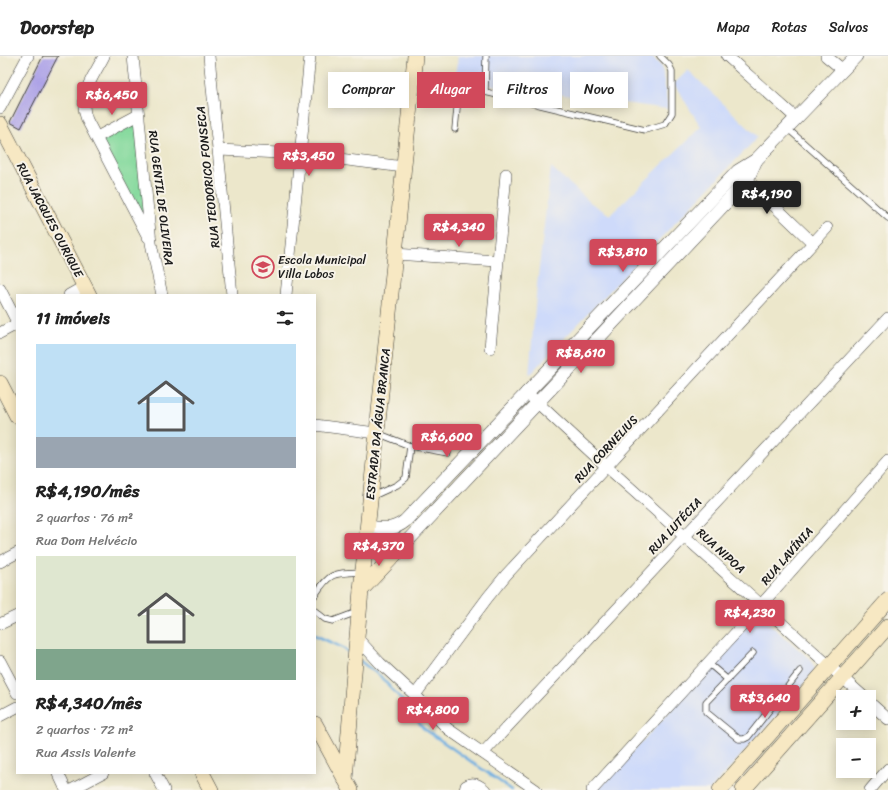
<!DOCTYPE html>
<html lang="pt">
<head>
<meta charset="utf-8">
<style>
	:root { --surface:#fff; --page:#f6f6f6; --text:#222; --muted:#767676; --line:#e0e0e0; --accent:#d1495b }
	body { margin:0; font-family:Sriracha,sans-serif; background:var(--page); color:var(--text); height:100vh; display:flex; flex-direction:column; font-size:15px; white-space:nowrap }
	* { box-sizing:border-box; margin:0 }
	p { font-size:13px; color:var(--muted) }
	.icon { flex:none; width:22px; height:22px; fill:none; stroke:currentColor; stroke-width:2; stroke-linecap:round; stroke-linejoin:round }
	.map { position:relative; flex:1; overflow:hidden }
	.sheet { position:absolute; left:16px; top:238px; width:300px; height:480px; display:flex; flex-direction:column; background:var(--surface); border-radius:0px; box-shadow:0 2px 10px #0003 }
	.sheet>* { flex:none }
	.banner { position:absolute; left:328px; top:16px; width:380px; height:36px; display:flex; gap:8px }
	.tools { position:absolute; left:836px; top:634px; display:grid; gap:8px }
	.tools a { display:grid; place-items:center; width:40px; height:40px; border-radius:0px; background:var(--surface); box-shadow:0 2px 10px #0003; font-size:20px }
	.price { position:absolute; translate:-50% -34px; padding:0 9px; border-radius:4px; background:var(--accent); color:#fff; font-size:13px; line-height:26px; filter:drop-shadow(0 1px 2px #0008) }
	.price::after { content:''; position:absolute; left:50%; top:24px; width:12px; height:9px; margin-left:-6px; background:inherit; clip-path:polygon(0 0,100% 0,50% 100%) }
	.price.on { background:#222; color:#fff }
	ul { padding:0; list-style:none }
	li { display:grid; align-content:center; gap:8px; height:212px; padding:0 20px }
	li span { display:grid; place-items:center; height:124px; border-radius:0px; color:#555 }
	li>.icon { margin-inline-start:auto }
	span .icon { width:72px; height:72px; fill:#fffc; stroke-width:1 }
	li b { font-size:17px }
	h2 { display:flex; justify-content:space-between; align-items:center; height:48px; padding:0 20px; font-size:17px }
	.tag { padding:0 14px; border-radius:0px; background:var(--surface); box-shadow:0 2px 10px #0003; font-size:14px; line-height:36px }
	.tag.on { background:var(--accent); color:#fff }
	header { display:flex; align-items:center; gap:24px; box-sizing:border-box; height:56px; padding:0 20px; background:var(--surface); border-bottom:1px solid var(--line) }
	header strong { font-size:19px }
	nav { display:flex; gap:22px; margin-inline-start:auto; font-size:14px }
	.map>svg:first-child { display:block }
</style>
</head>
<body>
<header>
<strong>Doorstep</strong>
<nav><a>Mapa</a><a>Rotas</a><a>Salvos</a></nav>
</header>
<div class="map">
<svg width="888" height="734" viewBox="0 0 888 734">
	<rect width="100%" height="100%" fill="#f7f3e8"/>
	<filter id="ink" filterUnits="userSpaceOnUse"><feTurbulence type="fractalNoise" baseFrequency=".025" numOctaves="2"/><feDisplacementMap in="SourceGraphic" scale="8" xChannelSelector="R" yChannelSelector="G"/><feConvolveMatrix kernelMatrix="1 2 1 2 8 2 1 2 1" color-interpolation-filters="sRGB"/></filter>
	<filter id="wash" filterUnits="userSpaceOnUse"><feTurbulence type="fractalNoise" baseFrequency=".012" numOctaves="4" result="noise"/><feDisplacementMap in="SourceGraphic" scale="16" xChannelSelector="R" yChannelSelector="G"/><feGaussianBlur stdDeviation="0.9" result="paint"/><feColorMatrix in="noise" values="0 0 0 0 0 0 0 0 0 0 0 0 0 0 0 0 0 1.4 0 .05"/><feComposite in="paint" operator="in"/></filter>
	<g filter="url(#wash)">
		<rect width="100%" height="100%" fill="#ece7cb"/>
		<g fill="#cedafa">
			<polygon points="458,0 651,0 662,11 668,53 455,24"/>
			<polygon points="688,14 758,81 529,319 537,229 551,111 591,147 610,159 701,71 674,28"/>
			<polygon points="759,563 765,564 811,604 815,614 814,617 710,734 598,734 752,565"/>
		</g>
		<polygon fill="#84d99c" stroke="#507a5c" points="138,59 151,187 97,81"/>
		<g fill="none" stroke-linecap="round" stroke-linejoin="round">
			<g stroke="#6eafe2" stroke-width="2.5">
				<polyline points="315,579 343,592 350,597"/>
				<polyline points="360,605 380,620 402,644 423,672 512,734"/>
			</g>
		</g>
		<g id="blocks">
			<polygon fill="#a89de7" points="43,0 58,0 21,72 10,66"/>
		</g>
	</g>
	<g filter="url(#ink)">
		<use href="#blocks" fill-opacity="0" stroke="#3b3a36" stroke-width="1"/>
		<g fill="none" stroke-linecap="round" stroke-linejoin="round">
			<g stroke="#3b3a36" stroke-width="7">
				<g id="service">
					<polyline points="414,24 485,36 645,74 665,68 672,57 672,15 669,9 660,0"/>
					<polyline points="485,36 486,0"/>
					<polyline points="787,72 888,162"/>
					<polyline points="455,73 459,32"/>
					<polyline points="410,390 448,397"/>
					<polyline points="373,440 397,429 406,422 410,390 377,377"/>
					<path d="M315 539C330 516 334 517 361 516"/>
					<polyline points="315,555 325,563 333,565 357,556"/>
					<polyline points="753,597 706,646 706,656 739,683 744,683 748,681 800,615"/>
					<polyline points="708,607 728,624"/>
				</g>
			</g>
			<g stroke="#3b3a36" stroke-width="12">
				<g id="minor">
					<path d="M104 0C93 22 77 39 87 64L148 181"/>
					<polyline points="133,0 151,187 162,239"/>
					<polyline points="209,0 232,239"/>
					<polyline points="727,0 796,62"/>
					<polyline points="826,0 843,14"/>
					<polyline points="0,52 28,0"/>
					<polyline points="97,81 138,59"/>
					<polyline points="219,94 299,98 404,111"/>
					<polyline points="741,118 813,187"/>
					<polyline points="395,198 497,205"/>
					<polyline points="0,233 17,266"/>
					<polyline points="69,239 85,230"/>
					<polyline points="286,239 310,0"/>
					<polyline points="0,277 17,268"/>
					<polyline points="490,292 506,118"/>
					<polyline points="526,336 607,411 864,641"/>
					<polyline points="315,369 376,377"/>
					<polyline points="0,506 17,497"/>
					<polyline points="0,568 17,560"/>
					<polyline points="358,583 380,607 415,639 448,673 536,734"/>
					<polyline points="0,605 17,637"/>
					<polyline points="415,639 488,541 506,519 827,172"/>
					<polyline points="869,646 888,663"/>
					<polyline points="0,660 17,651"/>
					<polyline points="483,697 888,262"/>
					<polyline points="58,717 66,734"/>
					<polyline points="155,717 164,734"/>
					<polyline points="71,734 103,717"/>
					<path d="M465 734 466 730C473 725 479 729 485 734"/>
					<polyline points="592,734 761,549 888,405"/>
					<polyline points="870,734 888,713"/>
				</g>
			</g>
			<g stroke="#3b3a36" stroke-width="14">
				<g id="tertiary">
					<path d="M368 471C382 473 393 475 405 465L738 115 756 104 856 0"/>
					<path d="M366 490C376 500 385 500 398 495L747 124 756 104"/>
				</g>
			</g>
			<g stroke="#3b3a36" stroke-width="16">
				<g id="secondary">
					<polyline points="0,68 89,239"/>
					<polyline points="0,327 17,360"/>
					<polyline points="361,534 398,495"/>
					<polyline points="315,668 351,734"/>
					<polyline points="202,717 211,734"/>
					<polyline points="345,723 361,534 415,0"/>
					<polyline points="720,734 888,544"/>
					<polyline points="743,734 888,570"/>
				</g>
			</g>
			<use href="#service" stroke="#fff" stroke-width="5.5"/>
			<use href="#minor" stroke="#fff" stroke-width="11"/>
			<use href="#tertiary" stroke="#fff" stroke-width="13"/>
			<use href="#secondary" stroke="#f7e8c3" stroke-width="15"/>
		</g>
	</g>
	<defs>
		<g id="school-ring" transform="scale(1.15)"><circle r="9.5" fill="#f7f3e8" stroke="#d1495b" stroke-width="1.5"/><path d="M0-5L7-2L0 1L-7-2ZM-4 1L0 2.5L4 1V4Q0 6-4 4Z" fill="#d1495b"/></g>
	</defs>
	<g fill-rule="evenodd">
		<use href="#school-ring" x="263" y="211"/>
	</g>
	<g text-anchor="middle" stroke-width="4" stroke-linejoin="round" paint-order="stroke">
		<g font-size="12" fill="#1c1c1c" stroke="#f7f3e8">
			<text transform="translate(208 121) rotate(-96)" y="4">RUA TEODORICO FONSECA</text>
			<text transform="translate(161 142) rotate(83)" y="4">RUA GENTIL DE OLIVEIRA</text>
			<text transform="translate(50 164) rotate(62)" y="4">RUA JACQUES OURIQUE</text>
			<text transform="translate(378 368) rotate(-84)" y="4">ESTRADA DA ÁGUA BRANCA</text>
			<text transform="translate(606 393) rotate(-47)" y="4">RUA CORNELIUS</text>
			<text transform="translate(675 470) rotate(-47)" y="4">RUA LUTÉCIA</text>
			<text transform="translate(721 495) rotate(42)" y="4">RUA NIPOA</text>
			<text transform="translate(787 500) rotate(-49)" y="4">RUA LAVÍNIA</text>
		</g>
		<g font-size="12" fill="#1c1c1c" stroke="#f7f3e8" text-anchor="start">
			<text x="278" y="208">Escola Municipal<tspan x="278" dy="14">Villa Lobos</tspan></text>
		</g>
	</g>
</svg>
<div class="tools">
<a>+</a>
<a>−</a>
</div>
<b class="price" style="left:112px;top:60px">R$6,450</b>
<b class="price" style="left:309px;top:121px">R$3,450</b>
<b class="price on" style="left:767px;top:159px">R$4,190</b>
<b class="price" style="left:459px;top:192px">R$4,340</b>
<b class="price" style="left:623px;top:217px">R$3,810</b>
<b class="price" style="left:581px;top:318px">R$8,610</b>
<b class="price" style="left:447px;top:402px">R$6,600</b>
<b class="price" style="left:379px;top:511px">R$4,370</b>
<b class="price" style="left:750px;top:578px">R$4,230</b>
<b class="price" style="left:765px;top:663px">R$3,640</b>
<b class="price" style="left:433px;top:675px">R$4,800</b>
<div class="banner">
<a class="tag">Comprar</a>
<a class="tag on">Alugar</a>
<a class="tag">Filtros</a>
<a class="tag">Novo</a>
</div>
<section class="sheet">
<h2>11 imóveis<svg class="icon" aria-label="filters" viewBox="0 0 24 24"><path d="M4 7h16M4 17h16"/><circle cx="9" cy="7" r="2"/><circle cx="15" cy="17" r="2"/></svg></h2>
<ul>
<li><span style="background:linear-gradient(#bfe0f5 75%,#9aa5b1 0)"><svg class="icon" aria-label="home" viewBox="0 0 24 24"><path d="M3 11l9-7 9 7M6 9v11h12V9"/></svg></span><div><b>R$4,190/mês</b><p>2 quartos · 76 m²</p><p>Rua Dom Helvécio</p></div></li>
<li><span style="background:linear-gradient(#dfe7d0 75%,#7fa58c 0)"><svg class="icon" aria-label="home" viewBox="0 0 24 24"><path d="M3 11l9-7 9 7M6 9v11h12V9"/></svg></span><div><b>R$4,340/mês</b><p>2 quartos · 72 m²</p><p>Rua Assis Valente</p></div></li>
</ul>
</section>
</div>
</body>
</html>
